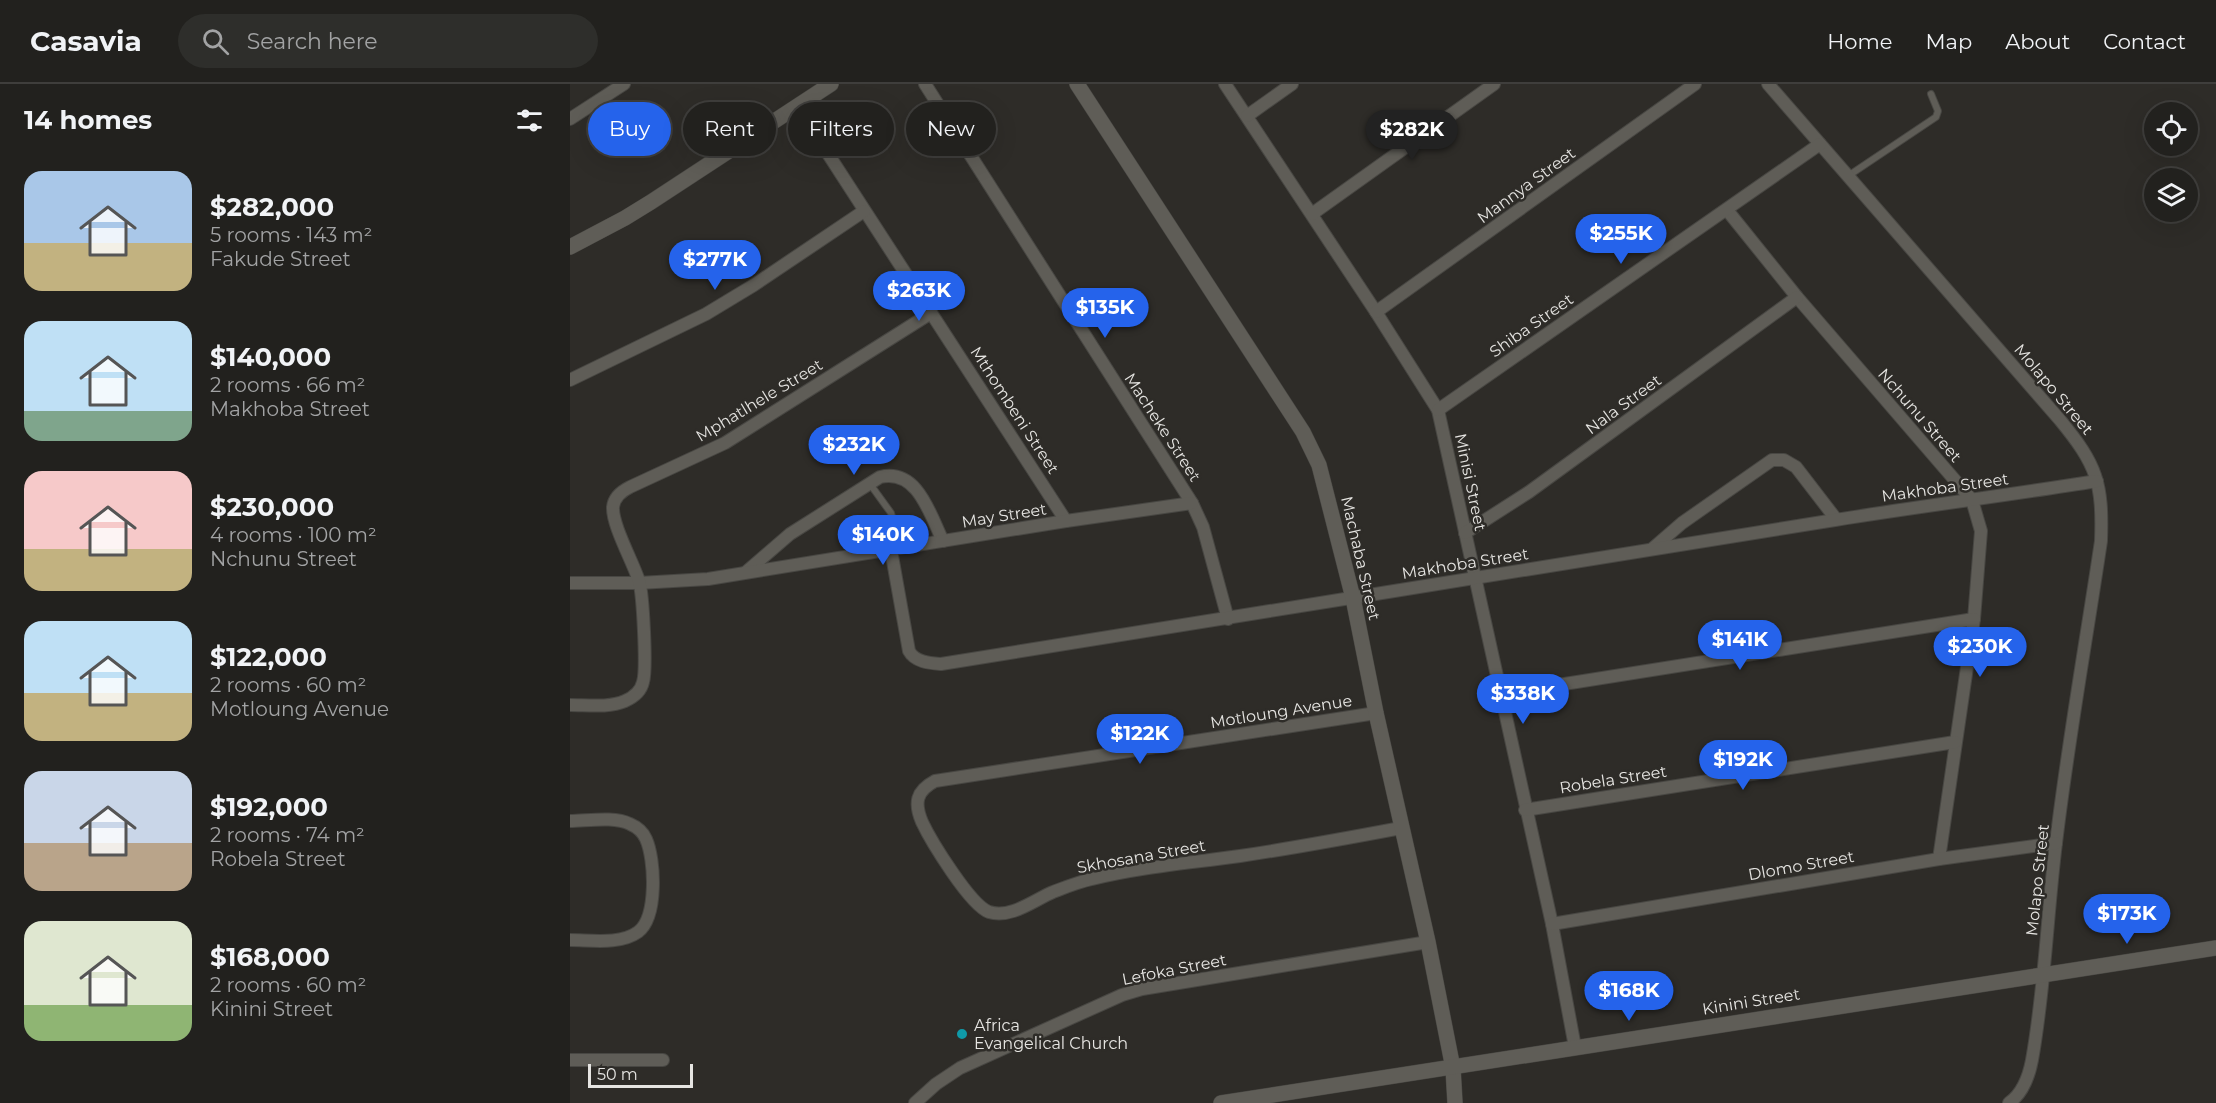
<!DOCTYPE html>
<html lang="en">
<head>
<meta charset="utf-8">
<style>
	:root { --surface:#22211e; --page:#2e2e2b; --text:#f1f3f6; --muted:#a2a3a4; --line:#3f3e3c; --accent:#2563eb }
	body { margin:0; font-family:Montserrat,sans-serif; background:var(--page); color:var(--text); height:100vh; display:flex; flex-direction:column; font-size:22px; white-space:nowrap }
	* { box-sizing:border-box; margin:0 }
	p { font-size:20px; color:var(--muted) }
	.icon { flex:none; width:33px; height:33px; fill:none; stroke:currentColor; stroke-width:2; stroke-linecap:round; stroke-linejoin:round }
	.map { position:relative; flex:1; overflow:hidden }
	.details { display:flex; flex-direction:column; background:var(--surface); width:570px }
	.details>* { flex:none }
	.banner { position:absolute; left:18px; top:18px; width:570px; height:54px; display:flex; gap:12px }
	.controls { position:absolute; left:1574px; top:18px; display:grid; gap:12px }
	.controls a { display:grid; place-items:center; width:54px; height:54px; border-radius:50%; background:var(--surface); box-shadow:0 6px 24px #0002,0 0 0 2px var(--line); font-size:30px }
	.scale { position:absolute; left:18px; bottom:15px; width:105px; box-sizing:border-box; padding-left:6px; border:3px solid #e6e5e2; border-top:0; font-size:16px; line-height:21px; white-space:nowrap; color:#e6e5e2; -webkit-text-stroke:4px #2e2c28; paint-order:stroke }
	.price { position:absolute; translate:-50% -51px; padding:0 14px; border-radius:21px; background:var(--accent); color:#fff; font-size:20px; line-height:39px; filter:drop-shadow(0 2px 3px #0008) }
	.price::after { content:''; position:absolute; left:50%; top:36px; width:18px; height:14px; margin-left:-9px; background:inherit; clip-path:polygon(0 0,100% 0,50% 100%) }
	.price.on { background:#222; color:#fff }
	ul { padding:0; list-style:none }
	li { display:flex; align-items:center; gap:18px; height:150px; padding:0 24px }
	li span { display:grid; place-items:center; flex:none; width:168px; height:120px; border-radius:18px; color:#555 }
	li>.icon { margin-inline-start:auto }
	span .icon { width:72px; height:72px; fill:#fffc; stroke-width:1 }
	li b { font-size:26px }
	h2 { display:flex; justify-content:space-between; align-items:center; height:72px; padding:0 24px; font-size:26px }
	.chip { padding:0 21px; border-radius:27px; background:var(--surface); box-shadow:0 6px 24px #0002,0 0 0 2px var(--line); font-size:21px; line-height:54px }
	.chip.on { background:var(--accent); color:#fff }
	header { display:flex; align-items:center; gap:36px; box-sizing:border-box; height:84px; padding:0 30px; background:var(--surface); border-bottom:2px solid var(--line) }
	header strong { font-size:28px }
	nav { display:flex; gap:33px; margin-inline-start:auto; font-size:21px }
	.search { width:420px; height:54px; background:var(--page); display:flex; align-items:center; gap:15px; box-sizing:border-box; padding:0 21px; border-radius:33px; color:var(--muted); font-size:22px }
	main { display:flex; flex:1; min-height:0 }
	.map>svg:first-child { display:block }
</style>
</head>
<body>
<header>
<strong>Casavia</strong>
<div class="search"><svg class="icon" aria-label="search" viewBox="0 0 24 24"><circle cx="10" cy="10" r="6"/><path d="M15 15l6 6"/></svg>Search here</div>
<nav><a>Home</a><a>Map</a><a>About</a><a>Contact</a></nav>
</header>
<main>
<section class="details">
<h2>14 homes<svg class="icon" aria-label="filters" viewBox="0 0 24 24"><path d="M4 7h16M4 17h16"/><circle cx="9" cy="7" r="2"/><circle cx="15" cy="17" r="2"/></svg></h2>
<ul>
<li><span style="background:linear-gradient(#a9c7e8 60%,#c2b280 0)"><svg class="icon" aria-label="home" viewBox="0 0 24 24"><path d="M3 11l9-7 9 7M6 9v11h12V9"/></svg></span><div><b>$282,000</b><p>5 rooms · 143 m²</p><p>Fakude Street</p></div></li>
<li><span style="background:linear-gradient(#bfe0f5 75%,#7fa58c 0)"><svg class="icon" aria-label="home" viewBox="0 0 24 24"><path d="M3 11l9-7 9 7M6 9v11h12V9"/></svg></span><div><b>$140,000</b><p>2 rooms · 66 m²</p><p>Makhoba Street</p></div></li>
<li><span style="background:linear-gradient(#f6c9c9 65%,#c2b280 0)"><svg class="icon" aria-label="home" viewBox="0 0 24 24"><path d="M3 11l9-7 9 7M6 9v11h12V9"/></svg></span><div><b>$230,000</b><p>4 rooms · 100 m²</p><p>Nchunu Street</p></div></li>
<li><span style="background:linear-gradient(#bfe0f5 60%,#c2b280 0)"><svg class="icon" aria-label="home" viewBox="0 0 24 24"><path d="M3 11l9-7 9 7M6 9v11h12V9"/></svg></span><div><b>$122,000</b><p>2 rooms · 60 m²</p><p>Motloung Avenue</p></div></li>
<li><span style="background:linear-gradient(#c9d6e8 60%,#b9a48a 0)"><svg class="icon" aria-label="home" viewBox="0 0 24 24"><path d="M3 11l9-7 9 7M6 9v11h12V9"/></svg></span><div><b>$192,000</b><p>2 rooms · 74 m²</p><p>Robela Street</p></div></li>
<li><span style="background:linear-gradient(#dfe7d0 70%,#8fb573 0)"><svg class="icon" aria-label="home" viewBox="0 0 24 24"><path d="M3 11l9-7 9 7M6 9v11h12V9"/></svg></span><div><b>$168,000</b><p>2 rooms · 60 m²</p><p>Kinini Street</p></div></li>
</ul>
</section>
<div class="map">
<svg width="1646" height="1019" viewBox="0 0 1646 1019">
	<rect width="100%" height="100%" fill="#2e2c28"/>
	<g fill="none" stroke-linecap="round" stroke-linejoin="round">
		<g stroke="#484743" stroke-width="8">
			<g id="service">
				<polyline points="1278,92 1366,33 1368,27 1361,10"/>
				<polyline points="300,400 321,429 331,464"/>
			</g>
		</g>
		<g stroke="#484743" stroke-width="14">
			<g id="minor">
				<polyline points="355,0 622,419 633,443 658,535"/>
				<polyline points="655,0 806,228 868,326 982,840 1005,963"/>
				<path d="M1198 0 1490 336C1527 381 1533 399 1531 457 1516 558 1498 658 1486 759 1477 831 1475 904 1462 976 1459 992 1453 1009 1439 1019"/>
				<polyline points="227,22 496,437"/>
				<polyline points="677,32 722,0"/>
				<polyline points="0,35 54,0"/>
				<polyline points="1157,126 1227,213 1402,416 1411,447 1404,535 1369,775"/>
				<polyline points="742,130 924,0"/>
				<polyline points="806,228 1125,0"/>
				<polyline points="0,296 136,230 184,201 294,127"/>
				<polyline points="868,326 1250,60"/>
				<polyline points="895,449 959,408 1227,213"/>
				<polyline points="1082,465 1112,439 1202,376 1214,376 1226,383 1266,435"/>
				<path d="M321 466 339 567C345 578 359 579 371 580 669 534 967 482 1265 436 1352 422 1440 411 1527 397"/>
				<path d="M176 488 220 450 310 393C348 384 360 431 373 457"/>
				<polyline points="0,499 69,499 138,495 496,437 622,419"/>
				<polyline points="931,610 1404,535"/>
				<path d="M0 621C17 621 39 624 55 617 64 613 71 607 73 598 77 585 73 510 69 497 63 478 42 441 43 423 44 413 52 407 60 403L155 359 361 229"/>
				<path d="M806 629 365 697C346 707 344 719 352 738 361 757 400 821 419 828 441 835 464 816 483 808 496 803 508 798 522 795 570 783 621 779 670 772 724 764 778 754 831 744"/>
				<polyline points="955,726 1385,658"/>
				<path d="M0 737C17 737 44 732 60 740 67 743 73 748 76 755 85 775 88 833 68 848 50 861 21 856 0 856"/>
				<polyline points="982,840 1369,775 1486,759"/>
				<polyline points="0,976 93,976"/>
				<polyline points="345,1019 366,1000 390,984 552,911 572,905 858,858"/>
			</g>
		</g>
		<g stroke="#484743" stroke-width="16">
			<g id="tertiary">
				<polyline points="507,0 733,348 749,381 783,514 806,629 858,858 883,984 885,1019"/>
				<polyline points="0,163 55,134 81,118 261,0"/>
				<polyline points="651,1019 1646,864"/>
			</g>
		</g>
		<use href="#service" stroke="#5f5d57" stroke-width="6"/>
		<use href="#minor" stroke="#5f5d57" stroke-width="12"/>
		<use href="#tertiary" stroke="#5f5d57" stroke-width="15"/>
	</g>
	<circle fill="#0f9aa8" stroke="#2e2c28" stroke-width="2" cx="392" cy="950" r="6"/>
	<g text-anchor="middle" stroke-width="5" stroke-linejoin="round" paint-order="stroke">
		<g font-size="16" fill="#e6e5e2" stroke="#2e2c28">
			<text transform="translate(956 101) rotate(-36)" y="6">Mannya Street</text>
			<text transform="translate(961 241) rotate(-35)" y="6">Shiba Street</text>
			<text transform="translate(1484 305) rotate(50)" y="6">Molapo Street</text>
			<text transform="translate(189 316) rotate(-31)" y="6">Mphatlhele Street</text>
			<text transform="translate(1053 320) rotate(-36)" y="6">Nala Street</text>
			<text transform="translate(445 326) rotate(57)" y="6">Mthombeni Street</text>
			<text transform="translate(1350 331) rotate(49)" y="6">Nchunu Street</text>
			<text transform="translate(593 343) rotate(57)" y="6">Macheke Street</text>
			<text transform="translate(901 398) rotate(78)" y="6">Minisi Street</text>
			<text transform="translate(1375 403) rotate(-8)" y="6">Makhoba Street</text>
			<text transform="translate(434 431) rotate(-9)" y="6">May Street</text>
			<text transform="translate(791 474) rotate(77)" y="6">Machaba Street</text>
			<text transform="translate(895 479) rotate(-9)" y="6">Makhoba Street</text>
			<text transform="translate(711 627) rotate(-9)" y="6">Motloung Avenue</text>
			<text transform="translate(1043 695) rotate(-9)" y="6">Robela Street</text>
			<text transform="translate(571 772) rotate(-10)" y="6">Skhosana Street</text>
			<text transform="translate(1231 781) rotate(-10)" y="6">Dlomo Street</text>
			<text transform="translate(1467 796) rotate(-84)" y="6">Molapo Street</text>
			<text transform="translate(604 885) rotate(-11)" y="6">Lefoka Street</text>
			<text transform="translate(1181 917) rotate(-9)" y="6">Kinini Street</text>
		</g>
		<g font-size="16" fill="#e6e5e2" stroke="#2e2c28" text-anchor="start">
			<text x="404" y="947">Africa<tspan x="404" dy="18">Evangelical Church</tspan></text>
		</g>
	</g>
</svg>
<div class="controls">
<a><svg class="icon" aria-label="locate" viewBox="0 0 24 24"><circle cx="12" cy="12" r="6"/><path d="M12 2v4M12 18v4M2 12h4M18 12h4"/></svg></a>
<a><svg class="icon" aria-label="layers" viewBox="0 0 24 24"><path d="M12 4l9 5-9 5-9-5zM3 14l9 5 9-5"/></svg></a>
</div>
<div class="scale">50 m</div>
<b class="price on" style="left:842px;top:77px">$282K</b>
<b class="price" style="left:1051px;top:181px">$255K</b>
<b class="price" style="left:145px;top:207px">$277K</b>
<b class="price" style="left:349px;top:238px">$263K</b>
<b class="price" style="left:535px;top:255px">$135K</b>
<b class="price" style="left:284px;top:392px">$232K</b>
<b class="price" style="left:313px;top:482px">$140K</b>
<b class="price" style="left:1170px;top:587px">$141K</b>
<b class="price" style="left:1410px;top:594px">$230K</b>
<b class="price" style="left:953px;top:641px">$338K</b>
<b class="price" style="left:570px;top:681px">$122K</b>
<b class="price" style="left:1173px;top:707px">$192K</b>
<b class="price" style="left:1557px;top:861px">$173K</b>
<b class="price" style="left:1059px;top:938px">$168K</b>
<div class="banner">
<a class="chip on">Buy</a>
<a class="chip">Rent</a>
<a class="chip">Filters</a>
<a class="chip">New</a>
</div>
</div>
</main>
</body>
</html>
